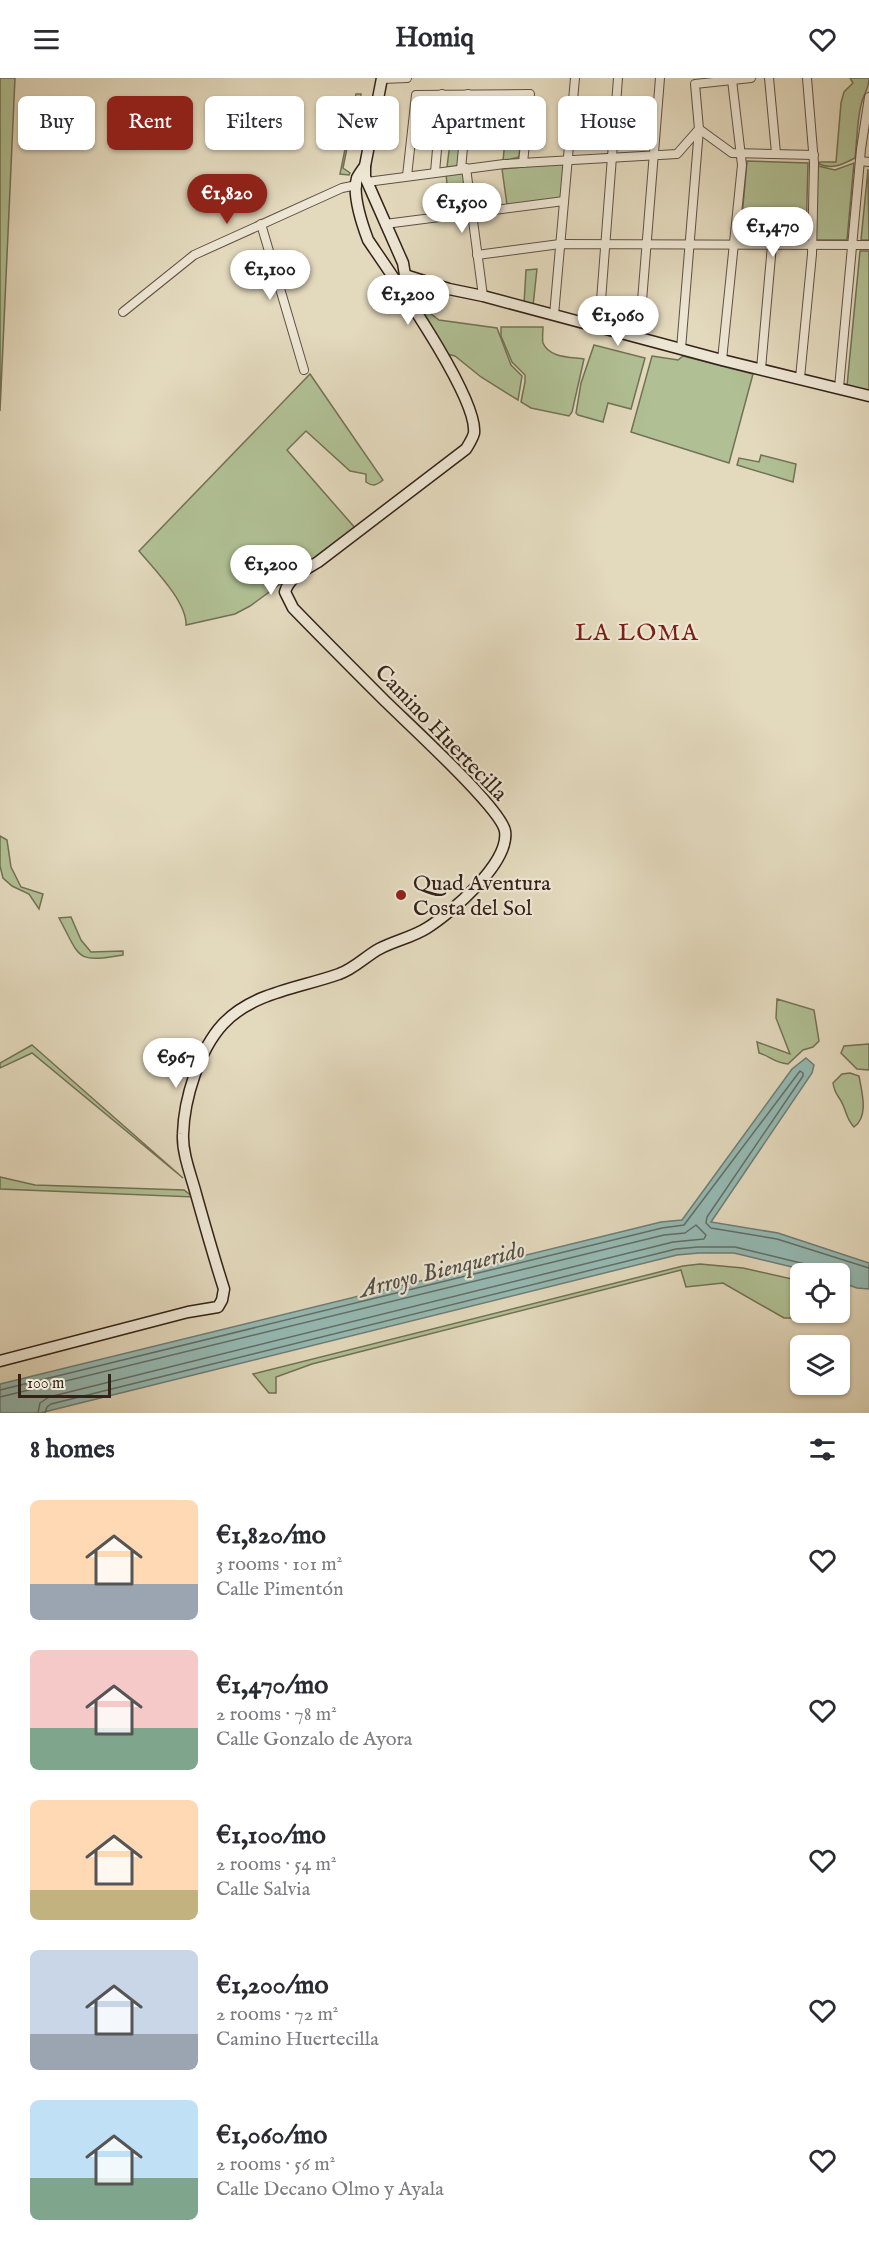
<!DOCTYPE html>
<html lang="en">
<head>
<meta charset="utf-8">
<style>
	:root { --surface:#fff; --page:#f7f7f7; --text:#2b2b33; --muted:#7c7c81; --accent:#8f2418 }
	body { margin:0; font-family:"IM FELL English",serif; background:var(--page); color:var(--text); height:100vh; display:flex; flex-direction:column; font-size:22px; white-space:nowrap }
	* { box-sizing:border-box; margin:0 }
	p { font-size:20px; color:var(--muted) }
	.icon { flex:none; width:33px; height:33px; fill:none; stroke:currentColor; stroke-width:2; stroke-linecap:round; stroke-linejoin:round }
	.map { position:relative; height:1335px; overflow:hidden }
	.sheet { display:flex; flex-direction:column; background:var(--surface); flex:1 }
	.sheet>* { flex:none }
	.top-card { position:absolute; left:18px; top:18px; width:834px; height:54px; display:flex; gap:12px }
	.tools { position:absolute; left:790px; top:1185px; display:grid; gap:12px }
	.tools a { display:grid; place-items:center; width:60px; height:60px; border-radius:9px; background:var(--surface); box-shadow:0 2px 4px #0004; font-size:30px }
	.scale { position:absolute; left:18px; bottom:15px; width:93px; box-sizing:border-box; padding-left:6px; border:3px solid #342219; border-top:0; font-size:16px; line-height:21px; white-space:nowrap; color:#342219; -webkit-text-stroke:4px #ede6d4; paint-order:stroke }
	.price { position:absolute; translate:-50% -51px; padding:0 14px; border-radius:21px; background:#fff; color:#222; font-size:20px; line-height:39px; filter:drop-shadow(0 2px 3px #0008) }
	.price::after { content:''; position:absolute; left:50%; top:36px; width:18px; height:14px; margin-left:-9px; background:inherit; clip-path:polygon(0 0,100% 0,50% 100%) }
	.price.current { background:var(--accent); color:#fff }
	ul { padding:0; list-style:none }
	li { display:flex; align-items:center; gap:18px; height:150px; padding:0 30px }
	li span { display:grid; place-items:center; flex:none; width:168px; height:120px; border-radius:9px; color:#555 }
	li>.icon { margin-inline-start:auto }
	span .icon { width:72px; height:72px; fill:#fffc; stroke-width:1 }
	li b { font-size:26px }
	h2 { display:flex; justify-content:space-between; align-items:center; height:72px; padding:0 30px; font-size:26px }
	.pill { padding:0 21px; border-radius:9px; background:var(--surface); box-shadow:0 2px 4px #0004; font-size:21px; line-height:54px }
	.pill.current { background:var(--accent); color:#fff }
	header { display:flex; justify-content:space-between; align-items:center; height:78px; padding:0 30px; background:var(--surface); font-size:27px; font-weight:800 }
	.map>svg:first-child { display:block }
</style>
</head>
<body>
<header><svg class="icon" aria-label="menu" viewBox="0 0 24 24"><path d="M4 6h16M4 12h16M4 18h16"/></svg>Homiq<svg class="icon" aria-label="heart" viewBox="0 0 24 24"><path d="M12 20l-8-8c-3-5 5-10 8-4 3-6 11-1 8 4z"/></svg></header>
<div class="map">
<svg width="869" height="1335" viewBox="0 0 869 1335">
	<rect width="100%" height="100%" fill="#e3d9bd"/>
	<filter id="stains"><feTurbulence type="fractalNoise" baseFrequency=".00333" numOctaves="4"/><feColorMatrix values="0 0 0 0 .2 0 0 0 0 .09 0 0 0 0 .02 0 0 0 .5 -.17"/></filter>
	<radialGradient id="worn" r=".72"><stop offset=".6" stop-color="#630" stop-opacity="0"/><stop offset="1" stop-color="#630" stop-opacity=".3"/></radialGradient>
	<g fill="#b0c094" stroke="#727156" stroke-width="1.5">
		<polygon points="0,0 15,0 0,333"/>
		<path d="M850 0H869C869 12 863 16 861 27 857 44 857 62 855 80 843 86 833 92 819 86L820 84H836L841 25 844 14 853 5Z"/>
		<polygon points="356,16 361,16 360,26 354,34 352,44 354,56 347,70 343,90 350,95 349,97 340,96"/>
		<polygon points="509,21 525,22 519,79 503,83"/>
		<polygon points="450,65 461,66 458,88 447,89"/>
		<polygon points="747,83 808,85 806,157 800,162 740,161"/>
		<polygon points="564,85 561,120 507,127 502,91"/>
		<polygon points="854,85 847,162 815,162 818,88 835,92"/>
		<polygon points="868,91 869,162 861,162"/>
		<polygon points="464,94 466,113 448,116 446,96"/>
		<polygon points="860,173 869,173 869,313 847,308"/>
		<polygon points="537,191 533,228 524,226 526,192"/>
		<polygon points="418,226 439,242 497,250 511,287 522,298 518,322 481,299 455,278 447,276"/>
		<path d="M501 249H543C543 253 542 261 543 265 549 280 571 279 584 281L572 334 569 338 531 330 521 324 525 304V297L512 284 501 258Z"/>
		<polygon points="594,267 645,280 631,331 608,325 603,344 578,337 576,335 581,305"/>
		<polygon points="652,278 678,282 683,278 753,296 729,385 631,354"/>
		<path d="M310 296 383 402C377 407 373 409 366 404V396L350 393 306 353 287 372 356 451 250 528 235 536 186 547C187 524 154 491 139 473Z"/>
		<polygon points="761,377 796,386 793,404 737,387 739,380 759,384"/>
		<polygon points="0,758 7,762 11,789 21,809 43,816 39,831 29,816 12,808 3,800 0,788"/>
		<path d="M71 839 81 862 91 874 123 873V877C75 885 81 881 59 840Z"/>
		<path d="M777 921 814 932 819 963 813 969 803 972 788 986C774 985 770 978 759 975L757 964 790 976 776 940Z"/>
		<polygon points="869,966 869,992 857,991 841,975 844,968"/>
		<polygon points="32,967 183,1100 32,975 0,990 0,985"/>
		<path d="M850 995 859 998C862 1015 869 1038 854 1049 847 1042 847 1036 843 1027 839 1017 835 1018 833 1005L842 996Z"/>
		<polygon points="0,1099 35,1107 184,1112 193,1119 0,1111"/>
		<polygon points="700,1186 743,1190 801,1203 801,1234 830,1235 802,1240 784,1240 723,1205 686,1209 681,1192 312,1286 276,1299 276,1315 269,1315 253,1296 683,1188"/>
	</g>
	<polygon fill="#95bab4" stroke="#6e7d76" stroke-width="1.5" points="806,980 814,987 812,995 711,1144 778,1155 869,1185 869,1211 857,1210 840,1204 840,1196 817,1195 734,1175 699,1175 677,1177 40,1335 0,1335 0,1306 661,1144 682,1142 792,991"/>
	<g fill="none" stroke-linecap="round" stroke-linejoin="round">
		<g stroke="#646e66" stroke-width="1.5">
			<polyline points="0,1312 662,1150 684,1147 800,993 803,995 803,998 707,1139 706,1145 711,1150 777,1161 869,1190"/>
			<polyline points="0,1319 664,1157 685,1155 696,1147 706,1157 704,1161 673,1164 49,1319 40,1325 38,1335"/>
			<polyline points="45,1335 47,1329 51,1326 676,1171 698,1169 735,1169 809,1187 813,1190 814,1196"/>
		</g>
		<g stroke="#605042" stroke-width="10">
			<g id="street">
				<polyline points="769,0 776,75"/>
				<polyline points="382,1 407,0"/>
				<polyline points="699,51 732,75 814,77"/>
				<polyline points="860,83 869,84"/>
				<polyline points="466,90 483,218"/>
				<polyline points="461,91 468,16"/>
				<polyline points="435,94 442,16"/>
				<polyline points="407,98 416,17 530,16 523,85"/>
				<polyline points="367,104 504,86 677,76 699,51"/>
				<polyline points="261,146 304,292"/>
				<polyline points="385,146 564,123"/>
				<polyline points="477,177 560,166 869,167"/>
				<polyline points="123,234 194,177 342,110 357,107"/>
				<polyline points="554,237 575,0"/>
				<polyline points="599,249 618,0"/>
				<polyline points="639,260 660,0"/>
				<polyline points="681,271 699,51 695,6 751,0"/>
				<polyline points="722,282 742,87 732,2"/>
				<polyline points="761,291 772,167"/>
				<polyline points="800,300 812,176 814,85 807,0"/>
				<polyline points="839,310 861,71 869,19"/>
			</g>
		</g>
		<g stroke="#342219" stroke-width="13">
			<g id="secondary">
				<polyline points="382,0 365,88 365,99 403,185 405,197"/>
				<polyline points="405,197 449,211 483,218 722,282 869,318"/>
				<path d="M0 1283 188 1234 218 1229 222 1222 224 1211C214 1180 205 1148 196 1116 191 1097 182 1075 183 1056 184 1021 199 972 223 946 253 914 300 910 339 896 354 891 366 878 379 871 394 863 413 859 427 850 451 835 510 785 505 753 501 730 405 643 383 621 353 591 323 561 293 530L285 514C289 499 305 492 318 484L466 371C469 366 473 360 474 355 478 319 391 196 368 162 362 146 352 117 357 100 359 96 362 92 365 88"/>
			</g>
		</g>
		<use href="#street" stroke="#ede6d4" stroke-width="8"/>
		<use href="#secondary" stroke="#ede6d4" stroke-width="10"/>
	</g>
	<circle fill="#8f2418" stroke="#ede6d4" stroke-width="2" cx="401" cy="817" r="6"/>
	<g text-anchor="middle" stroke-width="4.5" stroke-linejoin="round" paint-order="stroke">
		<g font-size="22" fill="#342219" stroke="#ede6d4">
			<text transform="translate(442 654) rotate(46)" y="8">Camino Huertecilla</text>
		</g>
		<g font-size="22" fill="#342219" stroke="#ede6d4" text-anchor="start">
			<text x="413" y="812">Quad Aventura<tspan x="413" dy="25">Costa del Sol</tspan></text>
		</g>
		<g font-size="24" letter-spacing="1.5" fill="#7a1f14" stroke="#ede6d4">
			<text x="637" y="562">LA LOMA</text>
		</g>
		<g font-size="24" font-style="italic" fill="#515048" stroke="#ede6d4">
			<text transform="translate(442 1191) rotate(-14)" y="8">Arroyo Bienquerido</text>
		</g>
	</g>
	<rect width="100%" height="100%" filter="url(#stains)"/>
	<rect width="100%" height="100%" fill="url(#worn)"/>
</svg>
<div class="tools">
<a><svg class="icon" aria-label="locate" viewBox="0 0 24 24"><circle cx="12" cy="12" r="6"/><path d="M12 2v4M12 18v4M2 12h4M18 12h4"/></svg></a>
<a><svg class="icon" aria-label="layers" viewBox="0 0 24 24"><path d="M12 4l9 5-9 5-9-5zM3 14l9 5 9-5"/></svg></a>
</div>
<div class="scale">100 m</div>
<b class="price current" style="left:227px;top:147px">€1,820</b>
<b class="price" style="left:462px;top:156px">€1,500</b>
<b class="price" style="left:773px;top:180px">€1,470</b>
<b class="price" style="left:270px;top:223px">€1,100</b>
<b class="price" style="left:408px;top:248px">€1,200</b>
<b class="price" style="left:618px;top:269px">€1,060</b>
<b class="price" style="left:271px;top:518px">€1,200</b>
<b class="price" style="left:176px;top:1011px">€967</b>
<div class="top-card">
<a class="pill">Buy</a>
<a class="pill current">Rent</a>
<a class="pill">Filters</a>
<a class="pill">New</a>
<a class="pill">Apartment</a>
<a class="pill">House</a>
</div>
</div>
<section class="sheet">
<h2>8 homes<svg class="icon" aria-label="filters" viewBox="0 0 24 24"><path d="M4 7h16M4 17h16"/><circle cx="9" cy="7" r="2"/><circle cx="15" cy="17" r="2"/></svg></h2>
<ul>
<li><span style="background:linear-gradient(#ffd9b3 70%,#9aa5b1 0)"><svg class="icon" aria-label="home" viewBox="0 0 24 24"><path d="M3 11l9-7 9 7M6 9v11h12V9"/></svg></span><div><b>€1,820/mo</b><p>3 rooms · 101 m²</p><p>Calle Pimentón</p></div><svg class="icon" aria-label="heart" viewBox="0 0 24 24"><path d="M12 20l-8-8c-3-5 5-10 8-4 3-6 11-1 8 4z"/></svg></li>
<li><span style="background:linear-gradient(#f6c9c9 65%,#7fa58c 0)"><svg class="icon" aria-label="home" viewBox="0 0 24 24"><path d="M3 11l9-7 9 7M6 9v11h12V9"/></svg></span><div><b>€1,470/mo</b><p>2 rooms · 78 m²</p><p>Calle Gonzalo de Ayora</p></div><svg class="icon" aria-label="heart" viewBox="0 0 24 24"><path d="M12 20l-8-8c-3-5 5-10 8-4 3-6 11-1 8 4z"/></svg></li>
<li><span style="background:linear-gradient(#ffd9b3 75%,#c2b280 0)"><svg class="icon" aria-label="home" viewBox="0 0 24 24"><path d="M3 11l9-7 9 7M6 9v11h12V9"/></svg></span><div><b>€1,100/mo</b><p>2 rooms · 54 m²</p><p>Calle Salvia</p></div><svg class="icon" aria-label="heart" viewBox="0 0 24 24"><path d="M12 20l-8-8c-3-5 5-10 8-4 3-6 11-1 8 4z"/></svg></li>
<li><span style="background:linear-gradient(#c9d6e8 70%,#9aa5b1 0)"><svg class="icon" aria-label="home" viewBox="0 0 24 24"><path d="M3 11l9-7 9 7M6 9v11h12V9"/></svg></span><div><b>€1,200/mo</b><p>2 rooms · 72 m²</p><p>Camino Huertecilla</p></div><svg class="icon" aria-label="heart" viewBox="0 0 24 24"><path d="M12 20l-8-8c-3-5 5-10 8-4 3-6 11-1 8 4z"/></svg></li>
<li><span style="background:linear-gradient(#bfe0f5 65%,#7fa58c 0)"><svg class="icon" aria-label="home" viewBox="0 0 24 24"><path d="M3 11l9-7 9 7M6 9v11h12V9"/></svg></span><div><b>€1,060/mo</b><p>2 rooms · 56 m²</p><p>Calle Decano Olmo y Ayala</p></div><svg class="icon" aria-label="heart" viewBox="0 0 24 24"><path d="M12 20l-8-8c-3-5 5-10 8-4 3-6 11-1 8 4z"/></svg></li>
</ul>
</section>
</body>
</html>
